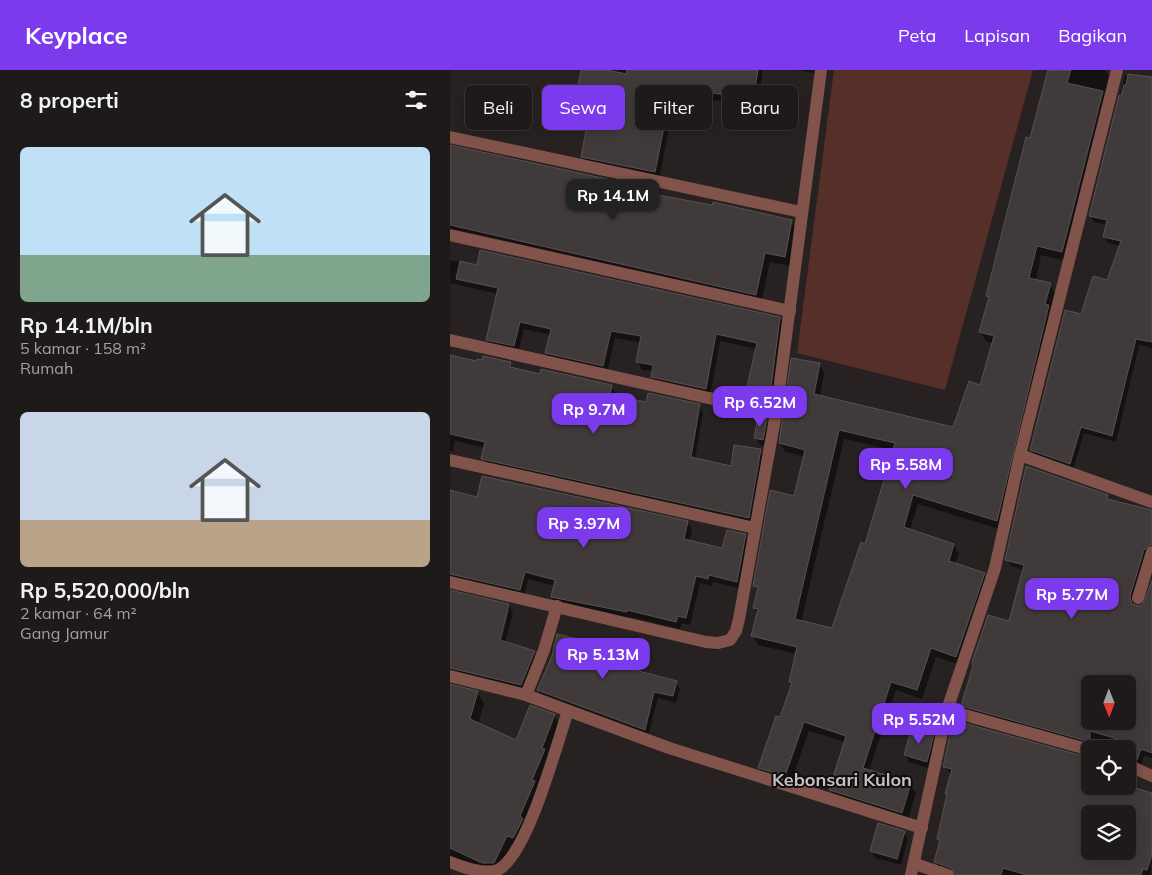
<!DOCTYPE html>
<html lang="id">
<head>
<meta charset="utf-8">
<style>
	:root { --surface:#1d1a19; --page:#2a2726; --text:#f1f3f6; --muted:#a0a1a2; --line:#3b3838; --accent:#7c3aed }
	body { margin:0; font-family:Mulish,sans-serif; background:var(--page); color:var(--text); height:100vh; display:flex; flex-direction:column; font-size:19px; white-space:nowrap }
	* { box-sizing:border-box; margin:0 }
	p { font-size:16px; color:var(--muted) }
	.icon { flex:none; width:28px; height:28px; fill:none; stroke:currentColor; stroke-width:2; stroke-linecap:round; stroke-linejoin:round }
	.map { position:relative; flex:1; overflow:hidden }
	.sheet { display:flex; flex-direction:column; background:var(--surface); width:450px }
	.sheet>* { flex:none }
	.guide { position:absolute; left:15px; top:15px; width:475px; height:45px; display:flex; gap:10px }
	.needle { width:32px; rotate:179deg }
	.tools { position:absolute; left:631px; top:605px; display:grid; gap:10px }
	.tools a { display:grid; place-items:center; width:55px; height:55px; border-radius:8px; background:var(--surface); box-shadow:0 2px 12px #0003,0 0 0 1px var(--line); font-size:25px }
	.price { position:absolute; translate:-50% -42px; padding:0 11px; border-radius:10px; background:var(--accent); color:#fff; font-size:16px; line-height:32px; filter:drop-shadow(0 1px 2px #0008) }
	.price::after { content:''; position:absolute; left:50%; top:30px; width:15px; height:11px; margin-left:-8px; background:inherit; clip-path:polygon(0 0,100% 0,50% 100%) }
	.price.active { background:#222; color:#fff }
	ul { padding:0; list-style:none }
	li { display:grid; align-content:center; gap:10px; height:265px; padding:0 20px }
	li span { display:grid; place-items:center; height:155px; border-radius:8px; color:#555 }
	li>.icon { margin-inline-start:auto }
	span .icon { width:90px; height:90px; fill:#fffc; stroke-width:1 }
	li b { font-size:21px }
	h2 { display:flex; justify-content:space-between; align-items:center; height:60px; padding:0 20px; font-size:21px }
	.tag { padding:0 18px; border-radius:8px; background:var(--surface); box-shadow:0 2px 12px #0003,0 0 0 1px var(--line); font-size:18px; line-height:45px }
	.tag.active { background:var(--accent); color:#fff }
	header { display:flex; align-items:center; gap:30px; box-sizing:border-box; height:70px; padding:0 25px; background:var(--accent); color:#fff }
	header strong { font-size:24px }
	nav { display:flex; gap:28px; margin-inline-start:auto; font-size:18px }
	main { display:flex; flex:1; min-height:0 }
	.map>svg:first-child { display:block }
</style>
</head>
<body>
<header>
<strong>Keyplace</strong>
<nav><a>Peta</a><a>Lapisan</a><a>Bagikan</a></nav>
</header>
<main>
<section class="sheet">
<h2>8 properti<svg class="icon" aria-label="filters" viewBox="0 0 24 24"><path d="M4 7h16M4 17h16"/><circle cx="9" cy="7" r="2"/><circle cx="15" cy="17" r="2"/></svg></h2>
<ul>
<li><span style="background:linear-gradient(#bfe0f5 70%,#7fa58c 0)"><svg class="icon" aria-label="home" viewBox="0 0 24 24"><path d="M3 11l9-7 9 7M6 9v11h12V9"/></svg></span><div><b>Rp 14.1M/bln</b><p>5 kamar · 158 m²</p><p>Rumah</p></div></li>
<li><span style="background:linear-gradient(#c9d6e8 70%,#b9a48a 0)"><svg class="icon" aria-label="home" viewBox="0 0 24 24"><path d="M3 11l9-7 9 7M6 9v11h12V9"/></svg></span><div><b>Rp 5,520,000/bln</b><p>2 kamar · 64 m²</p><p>Gang Jamur</p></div></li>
</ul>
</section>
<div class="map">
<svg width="702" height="805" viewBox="0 0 702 805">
	<rect width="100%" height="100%" fill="#272221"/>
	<polygon fill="#572f29" points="384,0 583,0 495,320 347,283"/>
	<g fill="#0007" fill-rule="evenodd">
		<polygon points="127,0 313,0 307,37 226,24 209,110 137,95 133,87 139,51 129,49 124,41 132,1"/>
		<polygon points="347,0 372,0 369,4"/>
		<path d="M599 0H655L663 11 617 191 591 185 586 210 600 215 606 224 552 460 468 434 460 460 504 475 509 484 505 494 534 504 539 513 511 595 486 587 472 629 446 620 419 701 460 714 466 723 457 752 386 729 381 720 395 672 359 661 340 715 315 707 309 698 342 616 340 612 347 584 308 575 303 566 308 544 304 538 308 522 305 515 345 427 355 387 335 382 330 373 369 294 374 303 370 326 504 359 531 316 543 273 536 271 531 262 539 230 537 226ZM394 369 444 380 416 475 383 560 351 552Z"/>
		<polygon points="675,5 702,9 702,278 689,275 666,372 634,363 623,400 585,386 581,380 632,245 658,212 670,176 658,173 654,167 657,155 644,152 640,146"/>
		<polygon points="0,76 203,120 206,126 341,152 347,161 340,196 320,192 311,234 0,166"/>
		<polygon points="0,190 330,248 334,256 323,340 316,338 311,330 302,328 297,321 307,279 270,271 260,326 207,314 202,306 203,301 192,300 188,292 191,273 165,268 157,303 100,290 96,283 100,265 74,259 68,283 42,277 38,270 48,224 0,213"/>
		<polygon points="0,286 27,293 60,293 64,299 91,306 161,316 166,323 165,328 197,334 249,335 253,343 245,389 282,398 310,380 315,388 303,455 37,396 33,388 35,378 5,371 3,382 0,381"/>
		<polygon points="316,350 320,358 317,376 310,375 306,367"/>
		<polygon points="0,421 28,428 238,453 242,460 239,471 273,480 295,465 300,473 291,519 263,512 262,516 250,513 240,555 232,553 230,559 181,547 181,549 107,535 102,527 105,516 78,509 74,527 0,513"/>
		<path d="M657 426 660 431 702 442V482L683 533 686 537 694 535 702 514V688L694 685 691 697H678V679H647L516 642 512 635 560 552 574 500 561 496 557 489ZM640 614H678V651H640Z"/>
		<path d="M0 522 59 535 63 543 55 573 84 582 88 589 75 622 0 604ZM57 540H59L50 577 48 576Z"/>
		<polygon points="159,577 185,579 189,586 185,602 226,612 230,619 226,633 208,628 198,666 92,627 88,620"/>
		<polygon points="0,615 28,623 34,634 28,654 66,672 104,645 111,657 101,692 50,804 0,789"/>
		<polygon points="483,665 487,672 481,699 459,692 455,685"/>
		<path d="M640 689V716H678V705L686 714 685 719 702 724 701 805H506L489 798 485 791 491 772 489 768 501 704 494 696ZM640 744H678V781H640Z"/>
		<polygon points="454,762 458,769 451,795 425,788 421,781"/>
	</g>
	<g fill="#403b3a" stroke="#575151" fill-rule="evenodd">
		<polygon points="131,0 157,0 176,4 177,0 308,0 303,29 222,17 205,102 131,87 139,45 123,41"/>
		<path d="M598 0H621L617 13 653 21 612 182 587 176 579 208 601 213 595 234 599 235 547 451 463 425 454 457 504 474 499 491 535 503 506 587 481 578 467 620 441 612 413 698 461 713 452 743 379 720 396 666 354 652 335 706 308 698 326 646 330 647 342 613 339 612 347 577 301 566 308 539 303 538 308 517 303 516 320 420 344 426 355 380 329 373 341 288 370 293 364 324 503 357 519 311 530 315 544 266 529 262 539 227 536 226 576 67 580 68ZM389 360 445 373 415 474 411 472 382 558 345 549Z"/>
		<polygon points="678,4 702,7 702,272 686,269 662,366 631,357 620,394 580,380 615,240 631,244 643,206 657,210 671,171 653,167 657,150 639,146 669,25 671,26 674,15 676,15"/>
		<polygon points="0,75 203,119 202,124 262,135 263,132 342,150 335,187 315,183 306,225 0,155"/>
		<polygon points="30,180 330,247 319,333 310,331 311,324 296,321 307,273 266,264 256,319 201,307 203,295 186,292 191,266 161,261 153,296 95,283 101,259 70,252 64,276 36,270 48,218 6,209 10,191 27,195"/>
		<polygon points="0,285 26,291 27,289 32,290 33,286 61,292 60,297 90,304 91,299 162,315 160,325 196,332 198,323 250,334 241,387 281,396 284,375 311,379 299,448 31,389 35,372 0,364"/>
		<polygon points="308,347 317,349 313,370 304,368"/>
		<path d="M576 396 658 425 657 429 702 440V474L694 480 680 526 682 534 689 536 693 534 702 510V683L691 679 687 690 678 687V672L640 661V672L511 636 523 596 522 592 538 545 559 551 574 495 555 490ZM640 614H678V651H640Z"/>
		<polygon points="32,406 238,451 234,469 272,478 277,460 296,464 287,512 259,505 258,509 246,506 236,548 228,546 226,552 177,540 177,542 101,527 105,510 75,502 70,520 0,504 0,420 27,427"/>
		<polygon points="0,520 59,534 50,570 85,581 71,615 0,598"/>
		<polygon points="107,564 158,576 159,572 186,578 181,599 227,611 223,626 204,622 195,660 87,620 102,586"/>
		<polygon points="0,614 28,621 20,649 66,670 80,635 105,644 92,678 95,679 82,710 85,711 70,746 73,749 63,768 57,766 44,793 32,793 0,778"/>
		<path d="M503 650 640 688V716H679L702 723V784L697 800 693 799 691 805H577L553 798 551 805H506L501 798 484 792 490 770 487 769 497 724H495L502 699 493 697ZM640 744H678V781H640Z"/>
		<polygon points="462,657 484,664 477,692 454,685"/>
		<polygon points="428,753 455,761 447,789 420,781"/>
	</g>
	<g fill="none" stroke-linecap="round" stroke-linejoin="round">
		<g stroke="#81534b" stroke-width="12">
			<polyline points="0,67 351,142"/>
			<polyline points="0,165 340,241"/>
			<polyline points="0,270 326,343"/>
			<polyline points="570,385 702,432"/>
			<polyline points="0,390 305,458"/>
			<polyline points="0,512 256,572 268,573 280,570 286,561 289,549 326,343 371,0"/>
			<polyline points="688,528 702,482"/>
			<polyline points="0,606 76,625 219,678 472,758"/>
			<polyline points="76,625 94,580 107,536"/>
			<polyline points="497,640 640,680"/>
			<polyline points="678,695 702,706"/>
			<path d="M0 792C13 797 34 805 48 800 78 784 106 676 118 641"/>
			<polyline points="465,794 498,805"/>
			<polyline points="461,805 497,640 545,498 570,385 667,0"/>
		</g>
	</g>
	<g text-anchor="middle" stroke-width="4" stroke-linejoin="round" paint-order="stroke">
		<g font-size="18" font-weight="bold" fill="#c5bfbe" stroke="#0e0c0c">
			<text x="392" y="716">Kebonsari Kulon</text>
		</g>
	</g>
</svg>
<div class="tools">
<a><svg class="needle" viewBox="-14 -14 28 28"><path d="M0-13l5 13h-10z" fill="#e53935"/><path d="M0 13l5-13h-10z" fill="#a0a1a2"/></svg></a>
<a><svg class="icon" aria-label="locate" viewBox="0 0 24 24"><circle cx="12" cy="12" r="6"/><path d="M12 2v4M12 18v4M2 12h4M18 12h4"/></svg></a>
<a><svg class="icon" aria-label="layers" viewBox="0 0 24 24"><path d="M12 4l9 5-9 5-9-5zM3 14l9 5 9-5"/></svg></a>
</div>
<b class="price active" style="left:163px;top:151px">Rp 14.1M</b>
<b class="price" style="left:310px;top:358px">Rp 6.52M</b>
<b class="price" style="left:144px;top:365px">Rp 9.7M</b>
<b class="price" style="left:456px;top:420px">Rp 5.58M</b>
<b class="price" style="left:134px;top:479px">Rp 3.97M</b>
<b class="price" style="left:622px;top:550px">Rp 5.77M</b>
<b class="price" style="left:153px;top:610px">Rp 5.13M</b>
<b class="price" style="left:469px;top:675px">Rp 5.52M</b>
<div class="guide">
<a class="tag">Beli</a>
<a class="tag active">Sewa</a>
<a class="tag">Filter</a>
<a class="tag">Baru</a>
</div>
</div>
</main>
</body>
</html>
